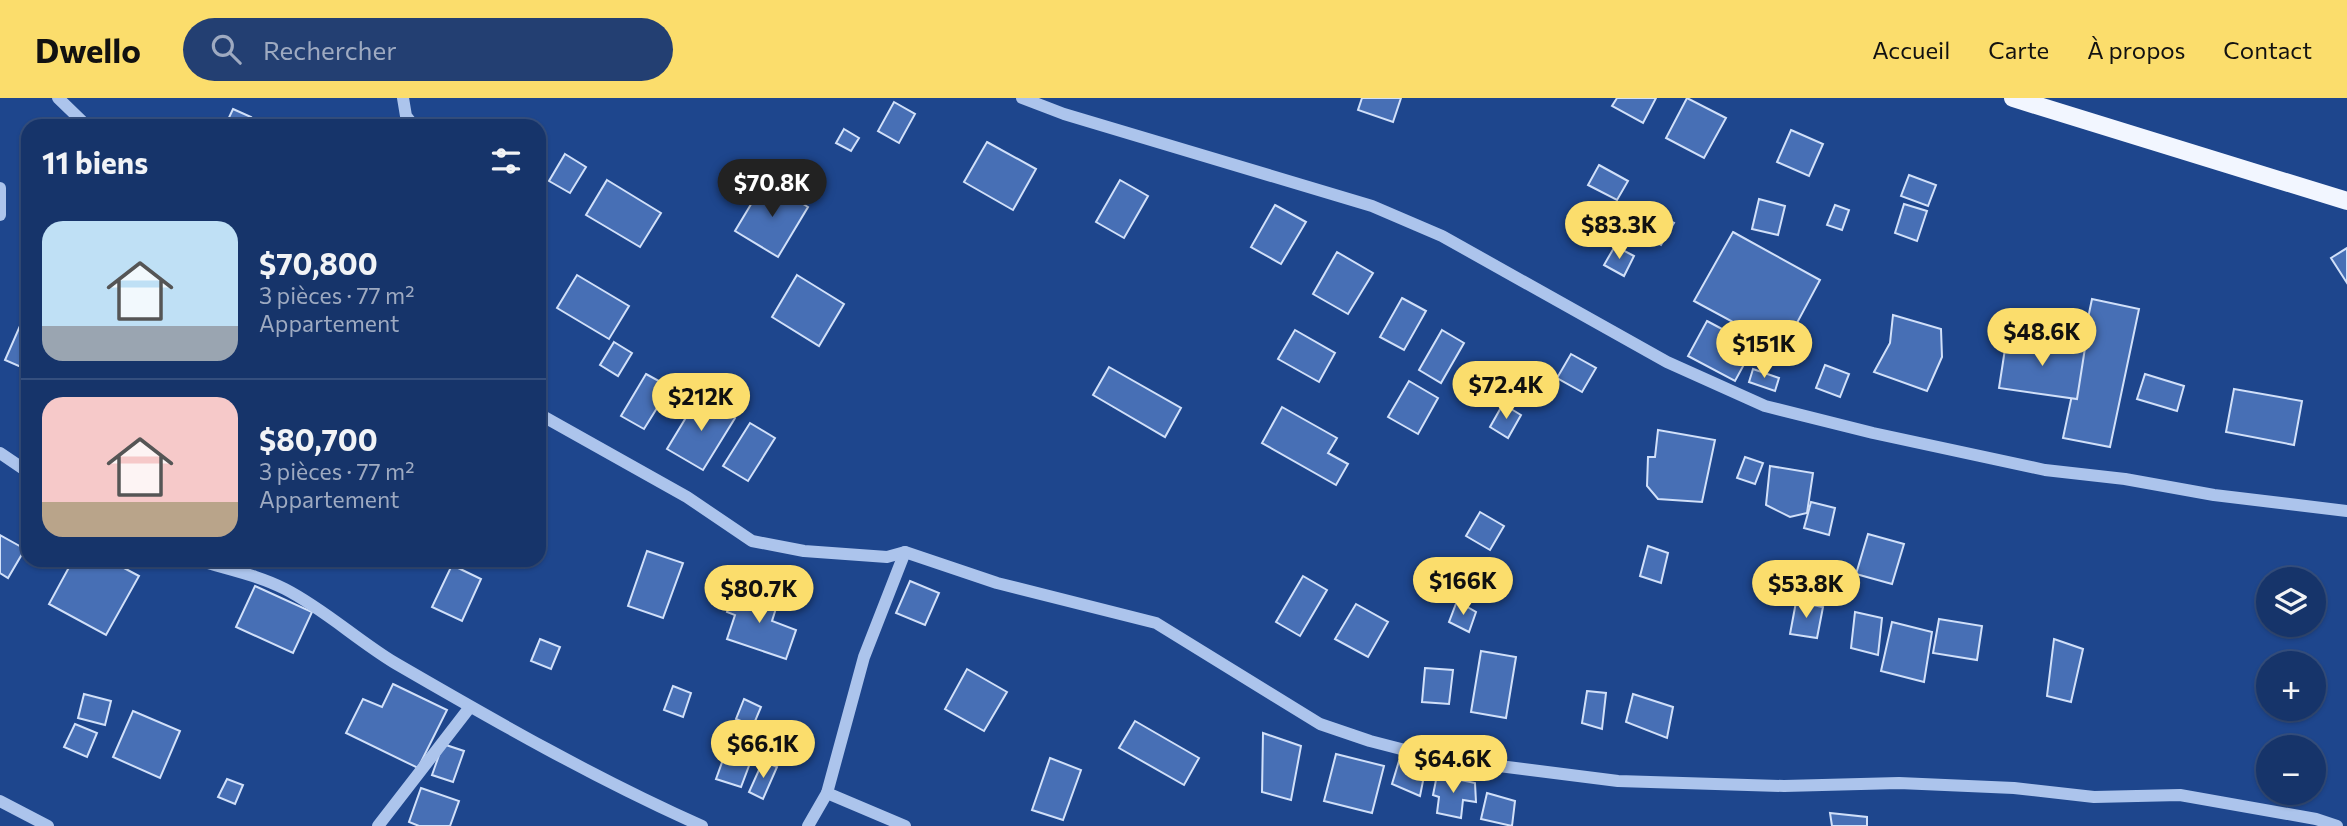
<!DOCTYPE html>
<html lang="fr">
<head>
<meta charset="utf-8">
<style>
	:root { --surface:#16346a; --page:#233f72; --text:#f1f3f6; --muted:#9eaac1; --line:#354f7e; --accent:#fbdd6c }
	body { margin:0; font-family:Commissioner,sans-serif; background:var(--page); color:var(--text); height:100vh; display:flex; flex-direction:column; font-size:26px; white-space:nowrap }
	* { box-sizing:border-box; margin:0 }
	p { font-size:23px; color:var(--muted) }
	.icon { flex:none; width:38px; height:38px; fill:none; stroke:currentColor; stroke-width:2; stroke-linecap:round; stroke-linejoin:round }
	.map { position:relative; flex:1; overflow:hidden }
	.details { position:absolute; left:21px; top:21px; width:525px; height:448px; display:flex; flex-direction:column; background:var(--surface); border-radius:21px; box-shadow:0 2px 5px #0004,0 0 0 2px var(--line) }
	.details>* { flex:none }
	.fabs { position:absolute; left:2256px; top:469px; display:grid; gap:14px }
	.fabs a { display:grid; place-items:center; width:70px; height:70px; border-radius:50%; background:var(--surface); box-shadow:0 2px 5px #0004,0 0 0 2px var(--line); font-size:35px }
	.price { position:absolute; translate:-50% -60px; padding:0 16px; border-radius:24px; background:var(--accent); color:#111; font-size:23px; line-height:46px; filter:drop-shadow(0 2px 4px #0008) }
	.price::after { content:''; position:absolute; left:50%; top:42px; width:21px; height:16px; margin-left:-10px; background:inherit; clip-path:polygon(0 0,100% 0,50% 100%) }
	.price.current { background:#222; color:#fff }
	ul { padding:0; list-style:none }
	li { display:flex; align-items:center; gap:21px; height:175px; padding:0 21px }
	li+li { border-top:2px solid var(--line) }
	li span { display:grid; place-items:center; flex:none; width:196px; height:140px; border-radius:21px; color:#555 }
	li>.icon { margin-inline-start:auto }
	span .icon { width:84px; height:84px; fill:#fffc; stroke-width:1 }
	li b { font-size:30px }
	h2 { display:flex; justify-content:space-between; align-items:center; height:84px; padding:0 21px; font-size:30px }
	header { display:flex; align-items:center; gap:42px; box-sizing:border-box; height:98px; padding:0 35px; background:var(--accent); color:#111 }
	header strong { font-size:33px }
	nav { display:flex; gap:38px; margin-inline-start:auto; font-size:24px }
	.search { width:490px; height:63px; background:var(--page); display:flex; align-items:center; gap:18px; box-sizing:border-box; padding:0 24px; border-radius:38px; color:var(--muted); font-size:26px }
	.map>svg:first-child { display:block }
</style>
</head>
<body>
<header>
<strong>Dwello</strong>
<div class="search"><svg class="icon" aria-label="search" viewBox="0 0 24 24"><circle cx="10" cy="10" r="6"/><path d="M15 15l6 6"/></svg>Rechercher</div>
<nav><a>Accueil</a><a>Carte</a><a>À propos</a><a>Contact</a></nav>
</header>
<div class="map">
<svg width="2347" height="728" viewBox="0 0 2347 728">
	<rect width="100%" height="100%" fill="#1e468d"/>
	<g fill="#476fb5" stroke="#d1e0f9" stroke-width="2">
		<polygon points="1362,0 1401,0 1393,24 1358,12"/>
		<polygon points="1617,0 1656,0 1643,25 1612,8"/>
		<polygon points="1687,0 1726,20 1704,60 1666,40"/>
		<polygon points="894,4 915,16 899,45 878,33"/>
		<polygon points="233,11 251,19 247,28 225,28"/>
		<polygon points="844,31 859,40 851,53 836,45"/>
		<polygon points="1791,32 1823,46 1809,78 1777,64"/>
		<polygon points="987,44 1036,71 1013,112 964,84"/>
		<polygon points="565,56 586,69 570,95 549,83"/>
		<polygon points="1599,67 1628,83 1617,102 1588,87"/>
		<polygon points="1909,77 1936,87 1928,108 1901,98"/>
		<polygon points="607,82 661,115 640,149 586,117"/>
		<polygon points="1120,82 1148,98 1124,140 1096,124"/>
		<polygon points="765,83 808,109 778,159 735,133"/>
		<polygon points="1759,101 1785,108 1778,137 1752,131"/>
		<polygon points="1904,106 1927,113 1917,143 1895,135"/>
		<polygon points="1275,107 1306,124 1281,166 1251,149"/>
		<polygon points="1641,107 1674,125 1661,147 1628,129"/>
		<polygon points="1835,107 1849,112 1842,132 1827,127"/>
		<polygon points="1733,134 1820,182 1783,251 1694,203"/>
		<polygon points="1615,148 1634,158 1624,178 1604,167"/>
		<polygon points="2347,150 2347,185 2331,160"/>
		<polygon points="1337,154 1373,175 1348,216 1313,196"/>
		<polygon points="577,177 629,208 609,241 557,210"/>
		<polygon points="797,177 844,206 819,248 772,219"/>
		<polygon points="1402,200 1426,213 1404,252 1380,239"/>
		<polygon points="2092,201 2139,211 2110,349 2063,340"/>
		<polygon points="1893,217 1941,231 1942,259 1927,293 1874,274 1890,245"/>
		<polygon points="23,221 28,223 28,272 5,262"/>
		<polygon points="1707,223 1754,248 1735,283 1688,258"/>
		<polygon points="1295,232 1335,255 1319,284 1278,261"/>
		<polygon points="1442,232 1464,245 1441,285 1419,272"/>
		<polygon points="2007,238 2085,250 2077,301 1999,290"/>
		<polygon points="614,244 632,255 618,278 600,267"/>
		<polygon points="1571,256 1596,270 1582,294 1557,280"/>
		<polygon points="1825,267 1849,276 1840,299 1816,290"/>
		<polygon points="1109,269 1181,310 1165,339 1093,297"/>
		<polygon points="1753,271 1779,280 1775,293 1749,284"/>
		<polygon points="646,276 670,289 644,331 621,318"/>
		<polygon points="2145,276 2184,288 2177,313 2137,301"/>
		<polygon points="1409,283 1438,300 1418,336 1388,319"/>
		<polygon points="2234,291 2302,303 2294,347 2226,334"/>
		<polygon points="699,298 735,320 703,372 667,351"/>
		<polygon points="1503,306 1521,317 1508,340 1490,329"/>
		<polygon points="1282,309 1337,340 1328,355 1348,366 1336,387 1262,345"/>
		<polygon points="750,325 775,340 748,383 723,368"/>
		<polygon points="1658,332 1715,342 1702,404 1658,401 1647,388 1648,359 1655,359"/>
		<polygon points="1745,359 1763,365 1755,386 1737,380"/>
		<polygon points="1770,368 1813,375 1807,415 1790,419 1766,407"/>
		<polygon points="1811,404 1835,410 1829,437 1804,430"/>
		<polygon points="1480,414 1504,428 1490,452 1466,438"/>
		<polygon points="1868,436 1904,446 1892,486 1856,476"/>
		<polygon points="0,437 25,451 8,480 0,475"/>
		<polygon points="1648,448 1668,455 1661,485 1640,478"/>
		<polygon points="647,453 683,465 663,520 628,508"/>
		<polygon points="73,462 109,462 139,478 106,537 49,506"/>
		<polygon points="452,467 481,481 462,523 432,509"/>
		<polygon points="1303,478 1327,492 1300,538 1276,524"/>
		<polygon points="910,483 939,495 925,527 896,515"/>
		<polygon points="255,488 312,514 293,555 236,529"/>
		<polygon points="736,490 778,504 772,523 796,532 786,561 727,541 735,517 727,514"/>
		<polygon points="1457,503 1476,514 1469,534 1449,524"/>
		<polygon points="1796,504 1823,509 1817,540 1790,536"/>
		<polygon points="1356,506 1388,524 1368,559 1335,541"/>
		<polygon points="1855,514 1882,520 1878,557 1851,550"/>
		<polygon points="1939,521 1982,528 1977,562 1933,555"/>
		<polygon points="1892,524 1932,534 1924,584 1881,573"/>
		<polygon points="540,541 560,549 551,571 531,563"/>
		<polygon points="2054,541 2083,551 2071,604 2047,598"/>
		<polygon points="1481,553 1516,559 1506,620 1471,614"/>
		<polygon points="1425,570 1453,572 1449,606 1422,604"/>
		<polygon points="967,571 1007,594 984,633 945,611"/>
		<polygon points="393,586 447,612 418,670 346,635 363,601 382,609"/>
		<polygon points="673,588 691,595 683,619 664,612"/>
		<polygon points="1587,593 1606,595 1602,631 1582,625"/>
		<polygon points="84,596 111,603 105,627 78,620"/>
		<polygon points="1633,596 1673,609 1667,640 1626,624"/>
		<polygon points="744,601 761,609 753,628 736,621"/>
		<polygon points="133,613 180,633 160,680 113,659"/>
		<polygon points="1135,623 1199,660 1184,687 1119,650"/>
		<polygon points="75,626 97,635 87,659 64,649"/>
		<polygon points="1263,635 1301,648 1291,702 1262,694"/>
		<polygon points="443,646 464,653 453,684 432,677"/>
		<polygon points="725,656 750,665 741,689 716,681"/>
		<polygon points="1336,656 1384,668 1372,715 1324,703"/>
		<polygon points="1050,660 1081,672 1063,722 1032,712"/>
		<polygon points="763,663 777,669 763,701 749,694"/>
		<polygon points="1399,663 1425,673 1420,698 1392,686"/>
		<polygon points="1437,677 1475,685 1476,704 1463,702 1461,720 1437,715 1439,699 1433,697"/>
		<polygon points="227,681 243,687 235,706 218,699"/>
		<polygon points="421,690 459,703 450,728 419,728 409,724"/>
		<polygon points="1487,695 1515,703 1512,728 1481,721"/>
		<polygon points="1830,715 1867,719 1867,728 1832,728"/>
	</g>
	<g fill="none" stroke-linecap="round" stroke-linejoin="round">
		<g stroke="#acc4ec" stroke-width="12">
			<polyline points="58,0 87,28"/>
			<polyline points="403,0 406,18 414,28"/>
			<polyline points="1022,0 1064,16 1372,108 1442,138 1667,264 1765,308 1873,335 2045,372 2125,381 2214,397 2347,413"/>
			<polyline points="0,90 0,117"/>
			<polyline points="539,316 687,399 752,443 804,453 887,459 905,454 997,485 1156,525 1320,626 1370,643 1436,660 1618,683 1784,688 1899,685 2014,690 2094,699 2180,697 2316,721 2337,728"/>
			<polyline points="0,355 28,374"/>
			<path d="M198 462C226 471 258 477 285 491 324 511 357 542 395 565 495 623 596 681 702 728"/>
			<polyline points="0,703 48,728"/>
			<polyline points="378,728 470,609"/>
			<polyline points="808,728 827,695"/>
			<polyline points="905,728 827,695 864,559 905,454"/>
		</g>
		<polyline stroke="#f2f6ff" stroke-width="18" points="2013,0 2347,103"/>
	</g>
</svg>
<div class="fabs">
<a><svg class="icon" aria-label="layers" viewBox="0 0 24 24"><path d="M12 4l9 5-9 5-9-5zM3 14l9 5 9-5"/></svg></a>
<a>+</a>
<a>−</a>
</div>
<b class="price current" style="left:772px;top:121px">$70.8K</b>
<b class="price" style="left:1619px;top:163px">$83.3K</b>
<b class="price" style="left:2042px;top:270px">$48.6K</b>
<b class="price" style="left:1764px;top:282px">$151K</b>
<b class="price" style="left:1506px;top:323px">$72.4K</b>
<b class="price" style="left:701px;top:335px">$212K</b>
<b class="price" style="left:1463px;top:519px">$166K</b>
<b class="price" style="left:1806px;top:522px">$53.8K</b>
<b class="price" style="left:759px;top:527px">$80.7K</b>
<b class="price" style="left:763px;top:682px">$66.1K</b>
<b class="price" style="left:1453px;top:697px">$64.6K</b>
<section class="details">
<h2>11 biens<svg class="icon" aria-label="filters" viewBox="0 0 24 24"><path d="M4 7h16M4 17h16"/><circle cx="9" cy="7" r="2"/><circle cx="15" cy="17" r="2"/></svg></h2>
<ul>
<li><span style="background:linear-gradient(#bfe0f5 75%,#9aa5b1 0)"><svg class="icon" aria-label="home" viewBox="0 0 24 24"><path d="M3 11l9-7 9 7M6 9v11h12V9"/></svg></span><div><b>$70,800</b><p>3 pièces · 77 m²</p><p>Appartement</p></div></li>
<li><span style="background:linear-gradient(#f6c9c9 75%,#b9a48a 0)"><svg class="icon" aria-label="home" viewBox="0 0 24 24"><path d="M3 11l9-7 9 7M6 9v11h12V9"/></svg></span><div><b>$80,700</b><p>3 pièces · 77 m²</p><p>Appartement</p></div></li>
</ul>
</section>
</div>
</body>
</html>
